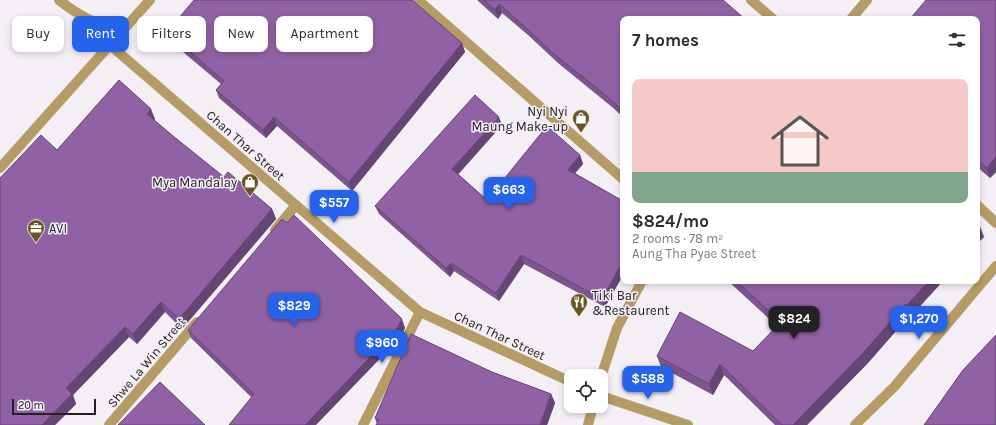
<!DOCTYPE html>
<html lang="en">
<head>
<meta charset="utf-8">
<style>
	:root { --surface:#fff; --page:#f7f7f7; --text:#2b2b33; --muted:#7c7c81; --line:#e1e1e2; --accent:#2563eb }
	body { margin:0; font-family:Karla,sans-serif; background:var(--page); color:var(--text); height:100vh; display:flex; flex-direction:column; font-size:15px; white-space:nowrap }
	* { box-sizing:border-box; margin:0 }
	p { font-size:13px; color:var(--muted) }
	.icon { flex:none; width:22px; height:22px; fill:none; stroke:currentColor; stroke-width:2; stroke-linecap:round; stroke-linejoin:round }
	.map { position:relative; flex:1; overflow:hidden }
	.sheet { position:absolute; left:620px; top:16px; width:360px; height:268px; display:flex; flex-direction:column; background:var(--surface); border-radius:8px; box-shadow:0 2px 6px #0003 }
	.sheet>* { flex:none }
	.top-card { position:absolute; left:12px; top:16px; width:380px; height:36px; display:flex; gap:8px }
	.buttons { position:absolute; left:564px; top:369px; display:grid; gap:8px }
	.buttons a { display:grid; place-items:center; width:44px; height:44px; border-radius:8px; background:var(--surface); box-shadow:0 2px 6px #0003; font-size:20px }
	.scale { position:absolute; left:12px; bottom:10px; width:84px; box-sizing:border-box; padding-left:4px; border:2px solid #232123; border-top:0; font-size:11px; line-height:14px; white-space:nowrap; color:#232123; -webkit-text-stroke:3px #f3eff5; paint-order:stroke }
	.price { position:absolute; translate:-50% -34px; padding:0 9px; border-radius:8px; background:var(--accent); color:#fff; font-size:13px; line-height:26px; filter:drop-shadow(0 1px 2px #0008) }
	.price::after { content:''; position:absolute; left:50%; top:24px; width:12px; height:9px; margin-left:-6px; background:inherit; clip-path:polygon(0 0,100% 0,50% 100%) }
	.price.current { background:#222; color:#fff }
	ul { padding:0; list-style:none }
	li { display:grid; align-content:center; gap:8px; height:212px; padding:0 12px }
	li+li { border-top:1px solid var(--line) }
	li span { display:grid; place-items:center; height:124px; border-radius:8px; color:#555 }
	li>.icon { margin-inline-start:auto }
	span .icon { width:72px; height:72px; fill:#fffc; stroke-width:1 }
	li b { font-size:17px }
	h2 { display:flex; justify-content:space-between; align-items:center; height:48px; padding:0 12px; font-size:17px }
	.chip { padding:0 14px; border-radius:8px; background:var(--surface); box-shadow:0 2px 6px #0003; font-size:14px; line-height:36px }
	.chip.current { background:var(--accent); color:#fff }
	.map>svg:first-child { display:block }
</style>
</head>
<body>
<div class="map">
<svg width="996" height="425" viewBox="0 0 996 425">
	<rect width="100%" height="100%" fill="#f3eff5"/>
	<g fill="none" stroke-linecap="round" stroke-linejoin="round">
		<g stroke="#b59c66" stroke-width="10">
			<path d="M59 0C79 16 98 26 123 30"/>
			<polyline points="418,0 623,179"/>
			<polyline points="751,0 773,19"/>
			<polyline points="851,19 867,0"/>
			<polyline points="110,45 420,312 571,382"/>
			<polyline points="0,168 150,0"/>
			<polyline points="977,205 996,223"/>
			<polyline points="275,230 296,205"/>
			<polyline points="601,377 617,328 642,281"/>
			<polyline points="601,396 688,425"/>
			<polyline points="109,425 197,322"/>
			<polyline points="363,425 420,312"/>
			<polyline points="588,425 593,406"/>
			<polyline points="855,425 894,387 996,266"/>
		</g>
	</g>
	<g fill="#7c548e">
		<polygon points="477,0 723,0 623,19 623,117 612,107 558,63 528,35 502,13 498,19"/>
		<polygon points="996,0 996,172 990,178 977,167 977,19"/>
		<polygon points="167,32 462,43 465,52 352,191 277,126 266,138 219,98 216,90 221,84 170,41"/>
		<polygon points="155,119 154,120 173,136 224,177 272,209 276,219 182,329 165,312 137,344 129,337 73,395 76,404 55,425 57,150"/>
		<polygon points="502,125 458,174 487,200 580,155 583,164 575,173 623,201 623,275 605,307 524,264 499,301 454,271 450,277 379,214 375,206"/>
		<polygon points="728,281 943,281 911,316 910,315 867,364 807,425 775,425 724,375 713,395 661,367 657,356 753,351 777,326"/>
		<polygon points="405,328 399,339 251,397 191,338 188,330"/>
		<polygon points="492,372 551,394 555,403 547,425 376,425 377,424 375,418"/>
	</g>
	<g fill="#654574">
		<polygon points="499,4 502,13 498,19 495,10"/>
		<polygon points="462,43 465,52 352,191 349,182"/>
		<polygon points="151,109 155,119 151,124 147,114"/>
		<polygon points="274,117 277,126 266,138 263,130"/>
		<polygon points="499,117 502,125 455,178 452,169"/>
		<polygon points="580,155 583,164 571,178 568,170"/>
		<polygon points="996,157 996,172 990,178 987,168"/>
		<polygon points="272,209 276,219 182,329 179,319"/>
		<polygon points="980,226 984,237 977,244 977,229"/>
		<polygon points="521,255 524,264 499,301 496,293"/>
		<polygon points="623,261 623,275 605,307 602,299"/>
		<polygon points="451,263 454,271 450,277 446,268"/>
		<polygon points="929,281 943,281 911,316 907,305"/>
		<polygon points="161,302 165,312 137,344 133,334"/>
		<polygon points="906,304 910,315 867,364 807,425 793,425"/>
		<polygon points="402,319 405,328 399,339 316,425 305,425"/>
		<polygon points="125,327 129,337 73,395 76,404 55,425 42,425 66,388"/>
		<polygon points="720,364 724,375 713,395 709,384"/>
		<polygon points="551,394 555,403 547,425 540,425"/>
	</g>
	<g fill="#9062a5" stroke="#654574">
		<polygon points="194,0 412,0 462,43 349,182 274,117 263,130 216,90 224,81 167,32"/>
		<polygon points="484,0 723,0 745,19 623,19 623,111 609,98 554,54 524,26 499,4 495,10"/>
		<polygon points="926,0 996,0 996,157 987,168 977,160 977,19 910,19"/>
		<polygon points="901,16 904,19 899,19"/>
		<polygon points="119,80 151,109 147,114 173,136 224,177 228,172 272,209 179,319 161,302 133,334 125,327 66,388 72,394 42,425 0,425 0,178 41,135 57,150"/>
		<polygon points="475,95 499,117 452,169 487,200 547,126 580,155 568,170 623,201 623,261 602,299 521,255 496,293 451,263 446,268 375,206"/>
		<polygon points="294,215 402,319 396,330 305,425 229,425 254,394 188,330 282,219 287,223"/>
		<polygon points="977,224 980,226 977,229"/>
		<polygon points="736,281 929,281 907,305 906,304 863,353 793,425 782,425 720,364 709,384 657,356 680,312 753,351 781,322"/>
		<polygon points="411,334 492,372 551,394 540,425 376,425 379,420 375,418"/>
		<polygon points="996,335 996,425 924,425 963,370"/>
		<polygon points="160,382 205,425 118,425"/>
	</g>
	<defs>
		<g id="shop-pin" transform="scale(0.9)"><path d="M0 17L-7.5 6A9.5 9.5 0 1 1 7.5 6Z" fill="#6a5524" stroke="#f3eff5"/><path d="M-5-2.5h2.3a2.7 3.5 0 0 1 5.4 0H5L5.5 6h-11ZM-1.5-2.5h3a1.5 2.3 0 0 0-3 0Z" fill="#fff"/></g>
		<g id="office-pin" transform="scale(0.9)"><path d="M0 17L-7.5 6A9.5 9.5 0 1 1 7.5 6Z" fill="#6a5524" stroke="#f3eff5"/><path d="M-6-3h4V-5.5h4V-3h4V5H-6ZM-1-4.5V-3h2v-1.5ZM-6 0V1H6V0Z" fill="#fff"/></g>
		<g id="restaurant-pin" transform="scale(0.9)"><path d="M0 17L-7.5 6A9.5 9.5 0 1 1 7.5 6Z" fill="#6a5524" stroke="#f3eff5"/><path d="M-5-6h1v4h1v-4h1v4h1v-4h1v5L-1.5 .5V6h-2V.5L-5-1ZM5-6V6H3V1.5H1.5Q1.5-4 5-6Z" fill="#fff"/></g>
	</defs>
	<g fill-rule="evenodd">
		<use href="#shop-pin" x="581" y="118"/>
		<use href="#shop-pin" x="250" y="182"/>
		<use href="#office-pin" x="36" y="228"/>
		<use href="#restaurant-pin" x="579" y="302"/>
	</g>
	<g text-anchor="middle" stroke-width="3" stroke-linejoin="round" paint-order="stroke">
		<g font-size="13" fill="#232123" stroke="#f3eff5" text-anchor="end">
			<text x="568" y="116">Nyi Nyi<tspan x="568" dy="15">Maung Make-up</tspan></text>
			<text x="237" y="187">Mya Mandalay</text>
			<text x="49" y="233" text-anchor="start">AVI</text>
			<text x="592" y="300" text-anchor="start">Tiki Bar<tspan x="592" dy="15">&amp;Restaurent</tspan></text>
		</g>
		<g font-size="13" fill="#232123" stroke="#f3eff5">
			<text transform="translate(246 145) rotate(41)" y="5">Chan Thar Street</text>
			<text transform="translate(500 335) rotate(25)" y="5">Chan Thar Street</text>
			<text transform="translate(146 362) rotate(-50)" y="5">Shwe La Win Street</text>
		</g>
	</g>
</svg>
<div class="buttons">
<a><svg class="icon" aria-label="locate" viewBox="0 0 24 24"><circle cx="12" cy="12" r="6"/><path d="M12 2v4M12 18v4M2 12h4M18 12h4"/></svg></a>
</div>
<div class="scale">20 m</div>
<b class="price" style="left:509px;top:211px">$663</b>
<b class="price" style="left:334px;top:224px">$557</b>
<b class="price" style="left:294px;top:327px">$829</b>
<b class="price current" style="left:794px;top:340px">$824</b>
<b class="price" style="left:919px;top:340px">$1,270</b>
<b class="price" style="left:382px;top:364px">$960</b>
<b class="price" style="left:648px;top:400px">$588</b>
<div class="top-card">
<a class="chip">Buy</a>
<a class="chip current">Rent</a>
<a class="chip">Filters</a>
<a class="chip">New</a>
<a class="chip">Apartment</a>
</div>
<section class="sheet">
<h2>7 homes<svg class="icon" aria-label="filters" viewBox="0 0 24 24"><path d="M4 7h16M4 17h16"/><circle cx="9" cy="7" r="2"/><circle cx="15" cy="17" r="2"/></svg></h2>
<ul>
<li><span style="background:linear-gradient(#f6c9c9 75%,#7fa58c 0)"><svg class="icon" aria-label="home" viewBox="0 0 24 24"><path d="M3 11l9-7 9 7M6 9v11h12V9"/></svg></span><div><b>$824/mo</b><p>2 rooms · 78 m²</p><p>Aung Tha Pyae Street</p></div></li>
</ul>
</section>
</div>
</body>
</html>
